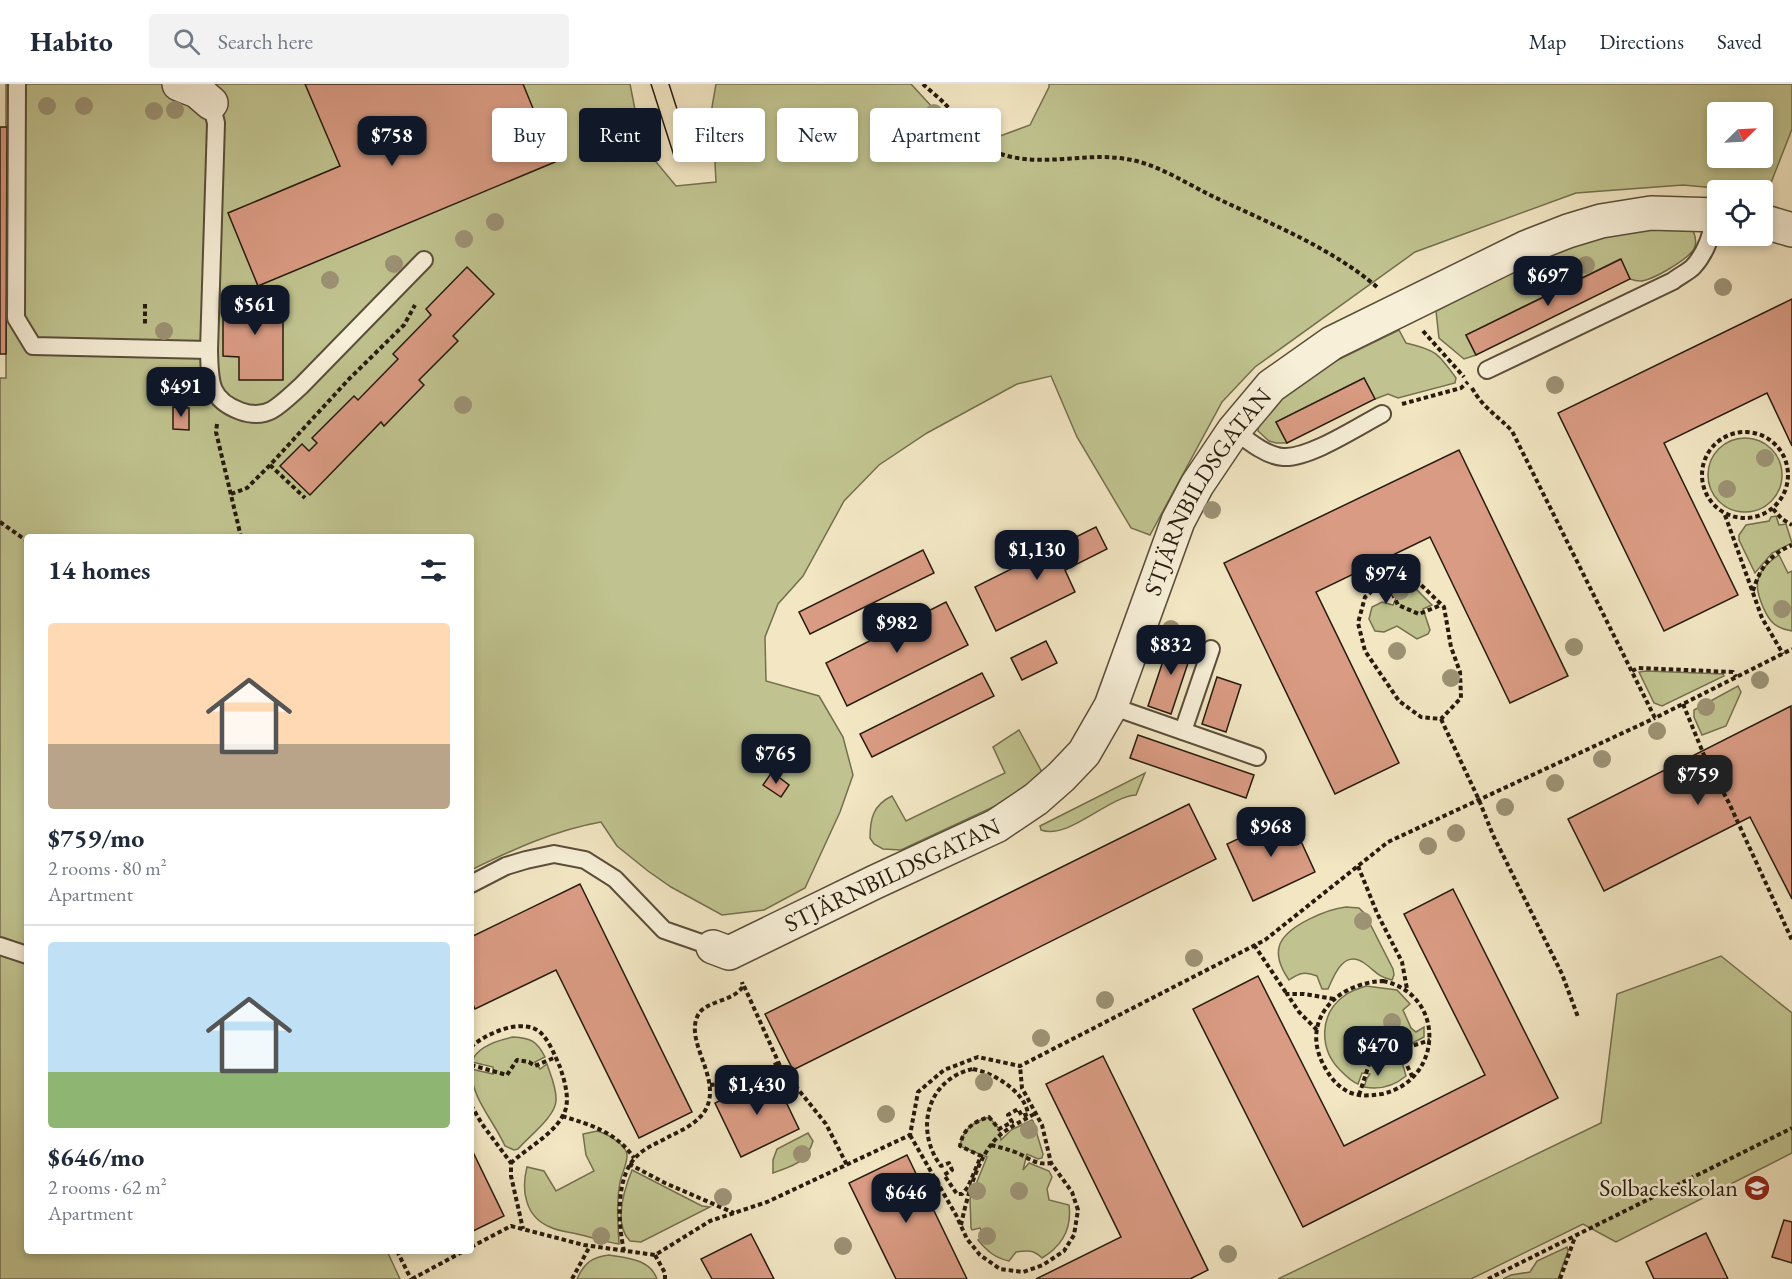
<!DOCTYPE html>
<html lang="en">
<head>
<meta charset="utf-8">
<style>
	:root { --surface:#fff; --page:#f2f2f3; --text:#1f2937; --muted:#747a83; --line:#e0e1e3; --accent:#111827 }
	body { margin:0; font-family:"EB Garamond",serif; background:var(--page); color:var(--text); height:100vh; display:flex; flex-direction:column; font-size:22px; white-space:nowrap }
	* { box-sizing:border-box; margin:0 }
	p { font-size:20px; color:var(--muted) }
	.icon { flex:none; width:33px; height:33px; fill:none; stroke:currentColor; stroke-width:2; stroke-linecap:round; stroke-linejoin:round }
	.map { position:relative; flex:1; overflow:hidden }
	.details { position:absolute; left:24px; top:450px; width:450px; height:720px; display:flex; flex-direction:column; background:var(--surface); border-radius:6px; box-shadow:0 3px 9px #0003 }
	.details>* { flex:none }
	.banner { position:absolute; left:492px; top:24px; width:570px; height:54px; display:flex; gap:12px }
	.needle { width:39px; rotate:66deg }
	.controls { position:absolute; left:1707px; top:18px; display:grid; gap:12px }
	.controls a { display:grid; place-items:center; width:66px; height:66px; border-radius:6px; background:var(--surface); box-shadow:0 3px 9px #0003; font-size:30px }
	.price { position:absolute; translate:-50% -51px; padding:0 14px; border-radius:12px; background:var(--accent); color:#fff; font-size:20px; line-height:39px; filter:drop-shadow(0 2px 3px #0008) }
	.price::after { content:''; position:absolute; left:50%; top:36px; width:18px; height:14px; margin-left:-9px; background:inherit; clip-path:polygon(0 0,100% 0,50% 100%) }
	.price.active { background:#222; color:#fff }
	ul { padding:0; list-style:none }
	li { display:grid; align-content:center; gap:12px; height:318px; padding:0 24px }
	li+li { border-top:2px solid var(--line) }
	li span { display:grid; place-items:center; height:186px; border-radius:6px; color:#555 }
	li>.icon { margin-inline-start:auto }
	span .icon { width:108px; height:108px; fill:#fffc; stroke-width:1 }
	li b { font-size:26px }
	h2 { display:flex; justify-content:space-between; align-items:center; height:72px; padding:0 24px; font-size:26px }
	.tag { padding:0 21px; border-radius:6px; background:var(--surface); box-shadow:0 3px 9px #0003; font-size:21px; line-height:54px }
	.tag.active { background:var(--accent); color:#fff }
	header { display:flex; align-items:center; gap:36px; box-sizing:border-box; height:84px; padding:0 30px; background:var(--surface); border-bottom:2px solid var(--line) }
	header strong { font-size:28px }
	nav { display:flex; gap:33px; margin-inline-start:auto; font-size:21px }
	.search { width:420px; height:54px; background:var(--page); display:flex; align-items:center; gap:15px; box-sizing:border-box; padding:0 21px; border-radius:6px; color:var(--muted); font-size:22px }
	.map>svg:first-child { display:block }
</style>
</head>
<body>
<header>
<strong>Habito</strong>
<div class="search"><svg class="icon" aria-label="search" viewBox="0 0 24 24"><circle cx="10" cy="10" r="6"/><path d="M15 15l6 6"/></svg>Search here</div>
<nav><a>Map</a><a>Directions</a><a>Saved</a></nav>
</header>
<div class="map">
<svg width="1792" height="1195" viewBox="0 0 1792 1195">
	<rect width="100%" height="100%" fill="#f2e6c3"/>
	<filter id="stains"><feTurbulence type="fractalNoise" baseFrequency=".00333" numOctaves="4"/><feColorMatrix values="0 0 0 0 .2 0 0 0 0 .09 0 0 0 0 .02 0 0 0 .5 -.17"/></filter>
	<radialGradient id="worn" r=".72"><stop offset=".6" stop-color="#630" stop-opacity="0"/><stop offset="1" stop-color="#630" stop-opacity=".3"/></radialGradient>
	<g fill="#c0c38f" stroke="#746f4e" stroke-width="1.5" fill-rule="evenodd">
		<path d="M6 0H630L642 61 676 102 716 98 712 23 716 0H911L956 49 973 62 1030 41 1049 3V0H1792V45L1767 109H1763L1762 106H1737L1683 101 1576 109 1415 168 1255 283 1222 318 1150 451 1131 444 1077 353 1051 292 1017 300 927 349 879 381 844 417 803 492 778 520 765 553 766 597 819 612 843 653 853 691 840 728 805 804 764 826 722 831 671 803 648 787 617 762 601 738C555 746 512 766 471 786V453H27V1167H387L400 1195H0V294H6ZM1718 28H1762V74H1718Z"/>
		<path d="M1678 141 1693 146C1695 151 1697 159 1694 165 1688 175 1652 197 1640 197 1637 197 1633 196 1630 195L1620 175 1466 251 1476 271 1464 275 1439 254 1436 227 1523 182 1586 155Z"/>
		<path d="M1399 246 1406 259C1436 266 1438 269 1456 294L1455 299 1398 314 1388 310 1375 315 1364 294 1276 338 1287 359H1276L1269 357 1258 347V342L1263 328 1313 288Z"/>
		<circle cx="1745" cy="391" r="37"/>
		<polygon points="1776,432 1779,441 1786,440 1792,459 1772,469 1755,489 1739,456 1739,451 1746,441 1769,437 1771,433"/>
		<path d="M1779 471 1788 489 1792 487V547C1785 546 1776 543 1771 537 1764 528 1755 507 1758 496 1760 485 1770 477 1779 471Z"/>
		<polygon points="1399,499 1416,505 1432,521 1423,525 1430,546 1428,550 1417,555 1397,542 1384,548 1375,547 1369,535 1372,523 1382,518 1393,521 1396,514 1391,500"/>
		<polygon points="1646,587 1723,590 1724,592 1662,622 1654,619 1639,588"/>
		<polygon points="1738,602 1741,608 1726,642 1702,651 1694,633 1694,626"/>
		<path d="M1019 646 1043 690 1006 717 901 766 883 765 874 760 870 754C870 735 873 721 892 712L906 737 1005 689 993 663Z"/>
		<path d="M1145 689 1136 711C1107 713 1069 756 1041 746L1040 742Z"/>
		<path d="M1346 823 1359 824 1365 830 1393 885 1394 891 1392 896C1376 892 1376 887 1364 879 1344 865 1334 891 1328 905H1322L1317 892C1305 887 1299 889 1289 896 1282 886 1275 873 1280 860 1288 841 1328 825 1346 823Z"/>
		<polygon points="1721,872 1792,929 1792,1069 1616,1158 1583,1140 1471,1195 1278,1195 1601,1039 1617,910"/>
		<path d="M1366 902 1397 906 1410 920 1403 926 1411 944 1416 948 1424 943V953L1401 965 1400 971 1406 992C1394 1002 1380 1006 1364 1003L1367 994 1370 990 1362 989 1358 1000C1350 997 1346 992 1340 986 1319 965 1319 930 1344 912 1350 907 1358 905 1366 902Z"/>
		<path d="M513 953C531 954 537 957 545 973L535 978 540 985 547 980C551 992 557 1005 556 1017 555 1033 528 1053 518 1065L514 1066 505 1062C494 1037 471 1014 471 985L493 990V983L472 978C476 962 499 956 513 953Z"/>
		<path d="M989 1033 999 1045 1001 1056 1011 1046 1032 1036 1033 1037 1043 1070 1042 1074 1038 1075 1027 1070 1023 1086 1029 1079 1049 1087 1052 1093 1047 1105 1049 1116 1069 1121C1072 1144 1062 1162 1042 1174 1034 1166 1028 1166 1016 1168L1009 1177C995 1174 987 1167 978 1156L984 1152 980 1144 972 1146 971 1144 970 1115 987 1073 960 1062C963 1045 973 1038 989 1033Z"/>
		<path d="M597 1047C606 1049 625 1060 627 1070 628 1078 622 1089 620 1098 616 1119 618 1139 619 1160 604 1158 591 1153 577 1150 568 1148 558 1147 550 1143 525 1133 521 1106 527 1083L544 1087 556 1107 594 1087 586 1071 583 1050Z"/>
		<path d="M808 1049 813 1057C806 1080 793 1081 773 1089V1076L777 1065Z"/>
		<path d="M632 1086 702 1122 710 1123 641 1158 630 1157C613 1140 624 1106 632 1086Z"/>
		<polygon points="1567,1163 1568,1167 1558,1195 1503,1195 1511,1191 1530,1188 1537,1177"/>
		<path d="M609 1171C627 1174 650 1175 657 1195H577C584 1179 592 1173 609 1171Z"/>
	</g>
	<g fill="#d99b83" stroke="#271b0d" stroke-width="1.5">
		<polygon points="305,0 523,0 555,78 258,202 228,129 340,82"/>
		<polygon points="0,43 7,43 6,270 0,270"/>
		<polygon points="1621,175 1630,195 1476,271 1466,251"/>
		<polygon points="467,183 494,210 453,252 458,257 419,296 424,301 384,342 381,338 310,411 280,382 302,360 309,367 317,359 312,354 354,312 358,316 398,275 393,270 431,231 426,225"/>
		<polygon points="223,212 283,212 283,296 239,296 239,273 223,272"/>
		<polygon points="1792,215 1792,362 1767,309 1664,359 1738,511 1664,547 1558,329"/>
		<polygon points="1364,294 1375,315 1287,359 1276,338"/>
		<polygon points="173,323 189,324 189,346 173,345"/>
		<polygon points="1459,366 1568,592 1510,619 1430,453 1316,508 1399,679 1335,710 1224,479"/>
		<polygon points="1096,443 1107,465 1065,486 1075,508 996,547 975,503"/>
		<polygon points="923,466 934,489 810,550 799,528"/>
		<polygon points="946,518 968,561 847,622 826,579"/>
		<polygon points="1171,553 1194,561 1171,630 1148,622"/>
		<polygon points="1046,557 1057,579 1022,596 1011,574"/>
		<polygon points="982,589 994,612 872,673 860,650"/>
		<polygon points="1217,593 1241,601 1226,648 1202,640"/>
		<polygon points="1791,622 1792,815 1750,733 1604,807 1568,735"/>
		<polygon points="1138,651 1254,691 1246,714 1130,674"/>
		<polygon points="772,688 789,701 781,713 763,701"/>
		<polygon points="1189,720 1216,775 793,986 765,930"/>
		<polygon points="1289,731 1315,788 1253,817 1227,760"/>
		<polygon points="580,800 692,1028 639,1054 556,886 475,925 471,916 471,853"/>
		<polygon points="1453,805 1558,1014 1303,1143 1193,925 1258,892 1344,1062 1485,991 1404,830"/>
		<polygon points="1103,972 1208,1186 1190,1195 1036,1195 1121,1153 1046,1000"/>
		<polygon points="773,991 799,1045 741,1073 715,1019"/>
		<polygon points="471,1064 504,1132 471,1148"/>
		<polygon points="907,1071 967,1195 896,1195 849,1099"/>
		<polygon points="1784,1136 1792,1138 1792,1179 1772,1173"/>
		<polygon points="1706,1149 1728,1195 1654,1195 1646,1178"/>
		<polygon points="751,1150 774,1195 712,1195 701,1175"/>
	</g>
	<g fill="none" stroke-linecap="round" stroke-linejoin="round">
		<g stroke="#5a4e3a" stroke-width="20">
			<g id="service">
				<polyline points="17,0 16,234 33,262 209,266"/>
				<path d="M211 19 216 39 209 266C210 296 208 315 240 327 251 331 261 332 272 326 282 320 292 310 301 302L424 176"/>
				<path d="M1487 286 1673 197C1679 192 1688 188 1693 183 1706 169 1713 149 1714 130"/>
				<path d="M1234 346C1247 356 1266 372 1283 373 1309 375 1359 342 1382 330"/>
				<polyline points="1111,622 1257,673"/>
				<polyline points="1183,647 1211,565"/>
				<polyline points="471,800 506,782 526,776 554,770 585,776 615,795 664,846 713,863"/>
				<polyline points="0,862 27,871"/>
			</g>
		</g>
		<g stroke="#5a4e3a" stroke-width="36">
			<g id="minor">
				<polyline points="179,0 197,7 211,19"/>
				<polyline points="1762,137 1792,146"/>
				<path id="s1" d="M713 863 729 869 875 798 996 742 1036 715 1061 693 1084 669 1111 622 1178 437 1197 401 1234 346 1271 302 1332 259 1527 163 1568 147 1601 137 1651 129 1718 131"/>
			</g>
		</g>
		<g stroke="#271b0d" stroke-width="4" stroke-dasharray="4.5 3" stroke-linecap="butt">
			<path d="M923 0C929 6 937 12 943 18 962 37 977 63 1004 71 1044 83 1086 68 1126 75 1155 79 1184 98 1210 111 1266 138 1329 162 1377 203"/>
			<polyline points="145,220 145,242"/>
			<polyline points="1423,247 1464,293"/>
			<path d="M1472 304C1483 324 1497 331 1512 347L1655 634 1792 565"/>
			<polyline points="1402,320 1461,304 1468,298"/>
			<polyline points="217,340 216,348 241,453"/>
			<circle cx="1745" cy="391" r="43"/>
			<polyline points="270,381 305,414"/>
			<polyline points="231,410 247,404 270,381 349,295 404,241 415,221"/>
			<polyline points="1773,425 1782,435 1792,441"/>
			<polyline points="1725,431 1762,534 1783,570"/>
			<polyline points="0,438 27,457"/>
			<polygon points="1401,492 1418,498 1444,523 1451,563 1460,588 1461,614 1441,635 1421,633 1399,617 1365,567 1358,539 1365,513 1385,496"/>
			<polyline points="1386,496 1398,521 1419,530 1441,521"/>
			<path d="M1753 507C1760 484 1769 471 1792 461"/>
			<polyline points="1632,587 1638,584 1733,588 1736,593"/>
			<polyline points="1683,620 1706,676 1729,719 1792,856"/>
			<polyline points="1441,635 1479,716 1493,751 1562,890 1578,933"/>
			<polyline points="1358,782 1377,829 1402,878 1407,905"/>
			<polyline points="1254,861 1287,910"/>
			<path d="M1383 897C1446 910 1444 996 1382 1010 1374 1011 1366 1012 1359 1011 1345 1009 1334 999 1327 987 1297 940 1334 899 1383 897Z"/>
			<polyline points="744,902 781,984 826,1040 847,1081"/>
			<polyline points="1317,946 1299,928 1287,910 1304,910 1334,915"/>
			<path d="M471 963C485 950 517 936 535 945 547 950 555 972 560 983 564 995 569 1011 566 1024 559 1048 529 1062 511 1079"/>
			<polyline points="1401,969 1409,963 1430,956"/>
			<polyline points="471,981 507,991 517,976 529,978 535,982 556,973"/>
			<path d="M973 985C994 989 1025 1008 1028 1030L1022 1032 1018 1025 1008 1031 1012 1038 999 1045 989 1033C973 1038 963 1045 960 1062L981 1072 968 1103 962 1110H957L944 1091 952 1086 949 1079 941 1082C914 1046 927 995 973 985Z"/>
			<path d="M710 1001C735 999 756 991 778 979"/>
			<polyline points="1359,1011 1374,965 1392,957 1401,969 1413,994"/>
			<polyline points="471,1021 482,1040 511,1079 511,1092 523,1145"/>
			<path d="M562 1032C591 1041 616 1048 634 1074"/>
			<polyline points="910,1051 956,1131 967,1155 980,1171 1000,1185 1023,1188 1043,1181 1064,1167 1074,1151 1078,1126 1072,1108 1051,1079 1042,1041 1022,1004 1020,982"/>
			<path d="M991 1061C999 1063 1007 1065 1015 1068 1028 1073 1036 1082 1051 1079"/>
			<polyline points="629,1080 665,1099 734,1129"/>
			<path d="M961 1141C967 1113 978 1070 1000 1051 1011 1042 1024 1036 1036 1029"/>
			<polyline points="471,1163 511,1142 584,1161 655,1171 710,1137 767,1118 910,1051 918,1008 944,986 978,973 1020,982 1265,856 1388,758 1655,634"/>
			<polyline points="397,1167 411,1195"/>
			<path d="M624 1167C618 1140 615 1091 638 1071 646 1063 660 1058 670 1052 683 1046 699 1038 706 1025 722 994 684 958 698 931 706 916 734 918 743 902L742 898"/>
			<polyline points="655,1171 665,1189 665,1195"/>
			<polyline points="412,1195 464,1167"/>
			<polyline points="572,1195 590,1162"/>
			<polyline points="1488,1195 1792,1044"/>
			<polyline points="1560,1195 1575,1153"/>
		</g>
		<use href="#service" stroke="#f7efd8" stroke-width="16"/>
		<use href="#minor" stroke="#f7efd8" stroke-width="33"/>
		<g stroke="#271b0d" stroke-width="1.5">
			<polyline points="651,0 675,75"/>
			<polyline points="669,0 691,69"/>
		</g>
	</g>
	<g fill="#9c9274">
		<circle cx="47" cy="22" r="9"/>
		<circle cx="84" cy="22" r="9"/>
		<circle cx="175" cy="26" r="9"/>
		<circle cx="154" cy="27" r="9"/>
		<circle cx="934" cy="29" r="9"/>
		<circle cx="495" cy="138" r="9"/>
		<circle cx="464" cy="155" r="9"/>
		<circle cx="394" cy="180" r="9"/>
		<circle cx="1586" cy="181" r="9"/>
		<circle cx="330" cy="196" r="9"/>
		<circle cx="1539" cy="201" r="9"/>
		<circle cx="1723" cy="203" r="9"/>
		<circle cx="164" cy="247" r="9"/>
		<circle cx="1555" cy="301" r="9"/>
		<circle cx="463" cy="321" r="9"/>
		<circle cx="1765" cy="374" r="9"/>
		<circle cx="1727" cy="405" r="9"/>
		<circle cx="1212" cy="426" r="9"/>
		<circle cx="1400" cy="507" r="9"/>
		<circle cx="1782" cy="525" r="9"/>
		<circle cx="1171" cy="545" r="9"/>
		<circle cx="1574" cy="563" r="9"/>
		<circle cx="1397" cy="567" r="9"/>
		<circle cx="1451" cy="594" r="9"/>
		<circle cx="1760" cy="596" r="9"/>
		<circle cx="1706" cy="623" r="9"/>
		<circle cx="1657" cy="647" r="9"/>
		<circle cx="1602" cy="675" r="9"/>
		<circle cx="1555" cy="699" r="9"/>
		<circle cx="1505" cy="723" r="9"/>
		<circle cx="1456" cy="749" r="9"/>
		<circle cx="1428" cy="762" r="9"/>
		<circle cx="1363" cy="837" r="9"/>
		<circle cx="1194" cy="874" r="9"/>
		<circle cx="1105" cy="916" r="9"/>
		<circle cx="1392" cy="938" r="9"/>
		<circle cx="1041" cy="954" r="9"/>
		<circle cx="984" cy="998" r="9"/>
		<circle cx="886" cy="1030" r="9"/>
		<circle cx="1029" cy="1046" r="9"/>
		<circle cx="802" cy="1070" r="9"/>
		<circle cx="977" cy="1107" r="9"/>
		<circle cx="1019" cy="1107" r="9"/>
		<circle cx="723" cy="1113" r="9"/>
		<circle cx="601" cy="1152" r="9"/>
		<circle cx="987" cy="1152" r="9"/>
		<circle cx="843" cy="1162" r="9"/>
		<circle cx="1228" cy="1170" r="9"/>
	</g>
	<defs>
		<g id="school-disc" transform="scale(1.35)"><circle r="9.5" fill="#8f2418" stroke="#f7efd8"/><path d="M0-5L7-2L0 1L-7-2ZM-4 1L0 2.5L4 1V4Q0 6-4 4Z" fill="#fff"/></g>
	</defs>
	<g fill-rule="evenodd">
		<use href="#school-disc" x="1757" y="1104"/>
	</g>
	<g text-anchor="middle" stroke-width="5" stroke-linejoin="round" paint-order="stroke">
		<g font-size="24" fill="#271b0d" stroke="#f7efd8">
			<text dy="8" stroke="none"><textPath href="#s1" startOffset="718">STJÄRNBILDSGATAN</textPath></text>
			<text dy="8" stroke="none"><textPath href="#s1" startOffset="198">STJÄRNBILDSGATAN</textPath></text>
		</g>
		<g font-size="24" fill="#271b0d" stroke="#f7efd8" text-anchor="end">
			<text x="1738" y="1112">Solbackeskolan</text>
		</g>
	</g>
	<rect width="100%" height="100%" filter="url(#stains)"/>
	<rect width="100%" height="100%" fill="url(#worn)"/>
</svg>
<div class="controls">
<a><svg class="needle" viewBox="-14 -14 28 28"><path d="M0-13l5 13h-10z" fill="#e53935"/><path d="M0 13l5-13h-10z" fill="#747a83"/></svg></a>
<a><svg class="icon" aria-label="locate" viewBox="0 0 24 24"><circle cx="12" cy="12" r="6"/><path d="M12 2v4M12 18v4M2 12h4M18 12h4"/></svg></a>
</div>
<b class="price" style="left:392px;top:83px">$758</b>
<b class="price" style="left:1548px;top:223px">$697</b>
<b class="price" style="left:255px;top:252px">$561</b>
<b class="price" style="left:181px;top:334px">$491</b>
<b class="price" style="left:1037px;top:497px">$1,130</b>
<b class="price" style="left:1386px;top:521px">$974</b>
<b class="price" style="left:897px;top:570px">$982</b>
<b class="price" style="left:1171px;top:592px">$832</b>
<b class="price" style="left:776px;top:701px">$765</b>
<b class="price active" style="left:1698px;top:722px">$759</b>
<b class="price" style="left:1271px;top:774px">$968</b>
<b class="price" style="left:1378px;top:993px">$470</b>
<b class="price" style="left:757px;top:1032px">$1,430</b>
<b class="price" style="left:906px;top:1140px">$646</b>
<div class="banner">
<a class="tag">Buy</a>
<a class="tag active">Rent</a>
<a class="tag">Filters</a>
<a class="tag">New</a>
<a class="tag">Apartment</a>
</div>
<section class="details">
<h2>14 homes<svg class="icon" aria-label="filters" viewBox="0 0 24 24"><path d="M4 7h16M4 17h16"/><circle cx="9" cy="7" r="2"/><circle cx="15" cy="17" r="2"/></svg></h2>
<ul>
<li><span style="background:linear-gradient(#ffd9b3 65%,#b9a48a 0)"><svg class="icon" aria-label="home" viewBox="0 0 24 24"><path d="M3 11l9-7 9 7M6 9v11h12V9"/></svg></span><div><b>$759/mo</b><p>2 rooms · 80 m²</p><p>Apartment</p></div></li>
<li><span style="background:linear-gradient(#bfe0f5 70%,#8fb573 0)"><svg class="icon" aria-label="home" viewBox="0 0 24 24"><path d="M3 11l9-7 9 7M6 9v11h12V9"/></svg></span><div><b>$646/mo</b><p>2 rooms · 62 m²</p><p>Apartment</p></div></li>
</ul>
</section>
</div>
</body>
</html>
